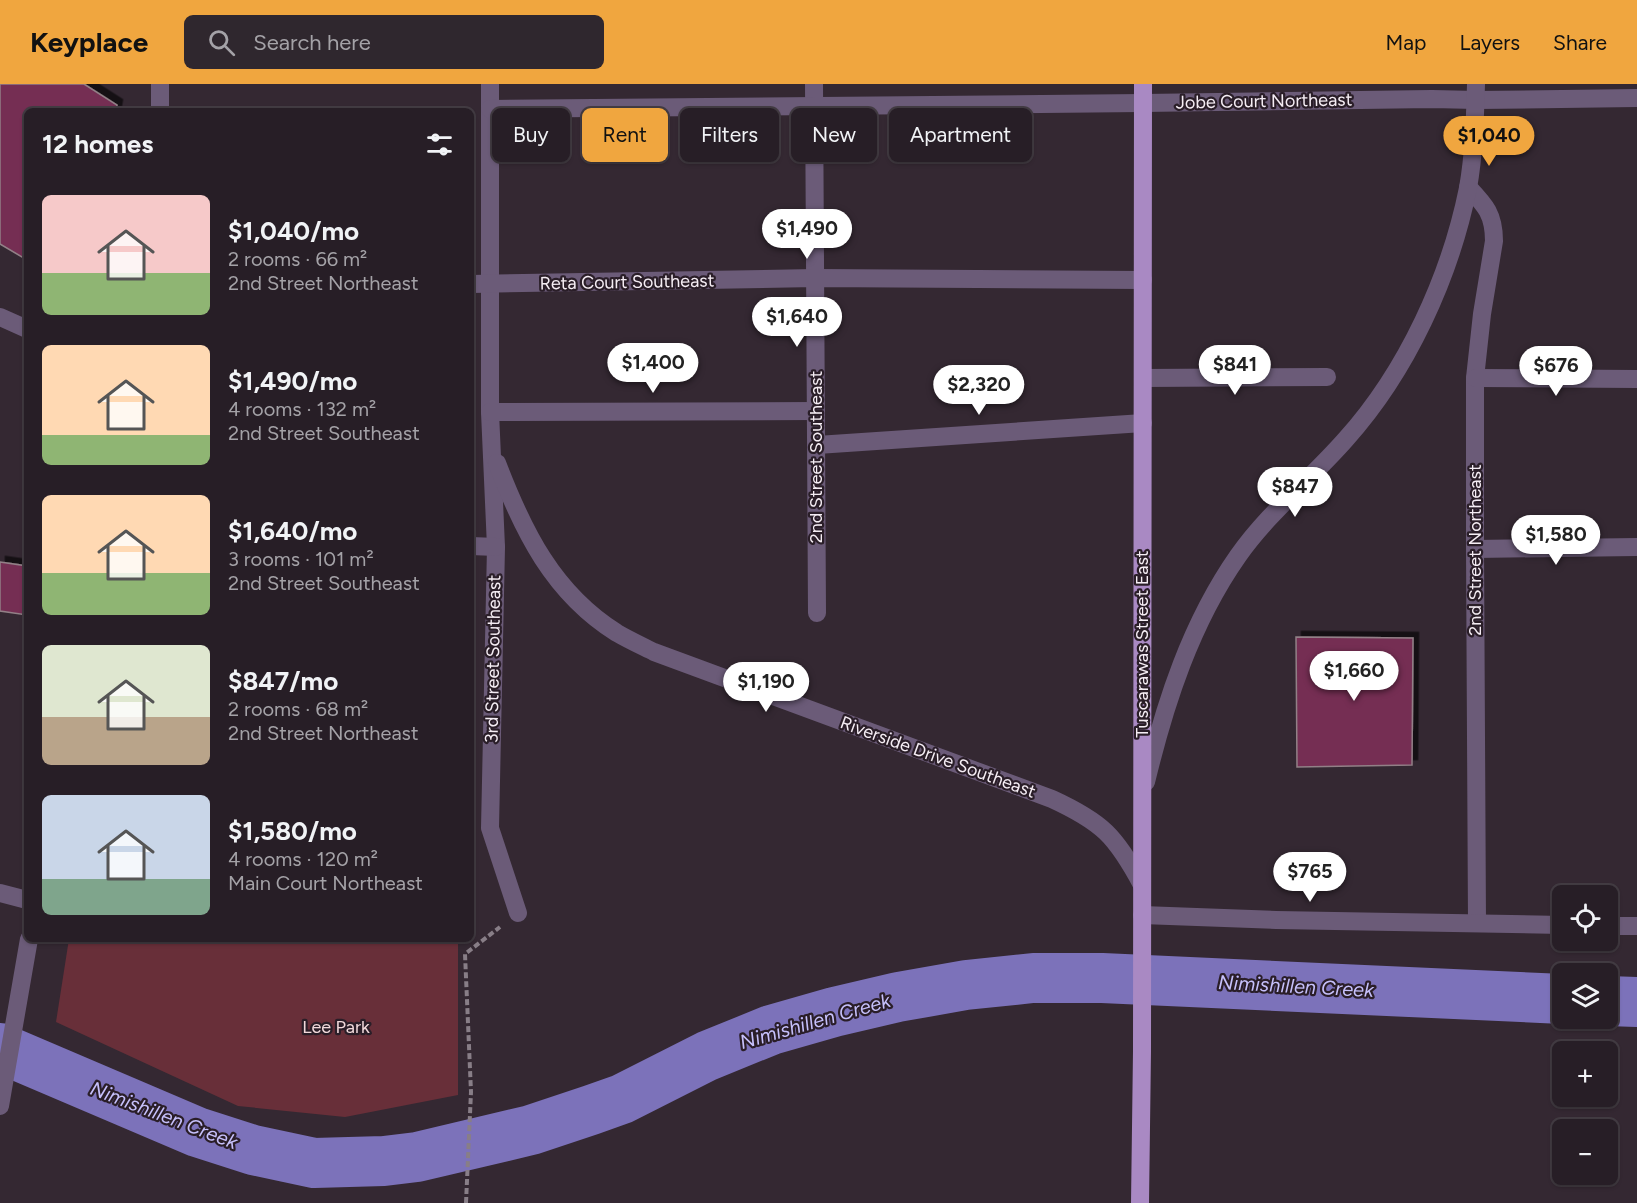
<!DOCTYPE html>
<html lang="en">
<head>
<meta charset="utf-8">
<style>
	:root { --surface:#271e26; --page:#2f272e; --text:#f1f3f6; --muted:#a4a2a7; --line:#433c43; --accent:#f0a63f }
	body { margin:0; font-family:Figtree,sans-serif; background:var(--page); color:var(--text); height:100vh; display:flex; flex-direction:column; font-size:22px; white-space:nowrap }
	* { box-sizing:border-box; margin:0 }
	p { font-size:20px; color:var(--muted) }
	.icon { flex:none; width:33px; height:33px; fill:none; stroke:currentColor; stroke-width:2; stroke-linecap:round; stroke-linejoin:round }
	.map { position:relative; flex:1; overflow:hidden }
	.side { position:absolute; left:24px; top:24px; width:450px; height:834px; display:flex; flex-direction:column; background:var(--surface); border-radius:9px; box-shadow:0 2px 4px #0004,0 0 0 2px var(--line) }
	.side>* { flex:none }
	.top-card { position:absolute; left:492px; top:24px; width:570px; height:54px; display:flex; gap:12px }
	.fabs { position:absolute; left:1552px; top:801px; display:grid; gap:12px }
	.fabs a { display:grid; place-items:center; width:66px; height:66px; border-radius:9px; background:var(--surface); box-shadow:0 2px 4px #0004,0 0 0 2px var(--line); font-size:30px }
	.price { position:absolute; translate:-50% -51px; padding:0 14px; border-radius:21px; background:#fff; color:#222; font-size:20px; line-height:39px; filter:drop-shadow(0 2px 3px #0008) }
	.price::after { content:''; position:absolute; left:50%; top:36px; width:18px; height:14px; margin-left:-9px; background:inherit; clip-path:polygon(0 0,100% 0,50% 100%) }
	.price.on { background:var(--accent); color:#111 }
	ul { padding:0; list-style:none }
	li { display:flex; align-items:center; gap:18px; height:150px; padding:0 18px }
	li span { display:grid; place-items:center; flex:none; width:168px; height:120px; border-radius:9px; color:#555 }
	li>.icon { margin-inline-start:auto }
	span .icon { width:72px; height:72px; fill:#fffc; stroke-width:1 }
	li b { font-size:26px }
	h2 { display:flex; justify-content:space-between; align-items:center; height:72px; padding:0 18px; font-size:26px }
	.chip { padding:0 21px; border-radius:9px; background:var(--surface); box-shadow:0 2px 4px #0004,0 0 0 2px var(--line); font-size:21px; line-height:54px }
	.chip.on { background:var(--accent); color:#111 }
	header { display:flex; align-items:center; gap:36px; box-sizing:border-box; height:84px; padding:0 30px; background:var(--accent); color:#111 }
	header strong { font-size:28px }
	nav { display:flex; gap:33px; margin-inline-start:auto; font-size:21px }
	.search { width:420px; height:54px; background:var(--page); display:flex; align-items:center; gap:15px; box-sizing:border-box; padding:0 21px; border-radius:9px; color:var(--muted); font-size:22px }
	.map>svg:first-child { display:block }
</style>
</head>
<body>
<header>
<strong>Keyplace</strong>
<div class="search"><svg class="icon" aria-label="search" viewBox="0 0 24 24"><circle cx="10" cy="10" r="6"/><path d="M15 15l6 6"/></svg>Search here</div>
<nav><a>Map</a><a>Layers</a><a>Share</a></nav>
</header>
<div class="map">
<svg width="1637" height="1119" viewBox="0 0 1637 1119">
	<defs>
		<filter id="shadow"><feDropShadow dx="5.5" dy="-5.5" stdDeviation="0" flood-color="#0009"/></filter>
	</defs>
	<rect width="100%" height="100%" fill="#342832"/>
	<polygon fill="#682f39" points="69,855 458,855 458,1011 345,1033 238,1022 56,938"/>
	<g fill="none" stroke-linecap="round" stroke-linejoin="round">
		<g stroke="#7c72ba" stroke-width="50">
			<polyline points="1608,917 1637,918"/>
			<polyline points="0,964 197,1048 253,1066 314,1079 384,1077 417,1073 531,1046 591,1026 622,1015 707,972 771,946 834,928 898,913 966,901 1033,894 1102,894 1563,915"/>
		</g>
	</g>
	<g fill="#742f53" stroke="#928087" stroke-width="1.5" filter="url(#shadow)">
		<polygon points="0,0 84,0 117,21 116,27 27,27 27,176 0,160"/>
		<polygon points="0,478 27,482 27,531 0,527"/>
		<polygon points="1296,553 1413,554 1412,681 1297,683"/>
	</g>
	<g fill="none" stroke-linecap="round" stroke-linejoin="round">
		<polyline stroke="#887e87" stroke-width="4" stroke-dasharray="6 3" stroke-linecap="butt" points="466,1119 471,1008 465,870 500,843"/>
		<g stroke="#6b5b78" stroke-width="18">
			<polyline points="490,0 490,328 496,463 490,744 518,829"/>
			<polyline points="814,0 817,529"/>
			<polyline points="490,25 1143,19 1432,15 1476,16 1637,14"/>
			<polyline points="160,27 160,0"/>
			<path d="M1468 103C1485 121 1494 130 1494 157L1482 230 1475 294V465L1477 839"/>
			<polyline points="471,200 815,194 1143,196"/>
			<polyline points="0,233 27,245"/>
			<polyline points="1143,294 1327,293"/>
			<polyline points="1475,294 1637,295"/>
			<polyline points="490,328 816,327"/>
			<polyline points="817,361 1143,339"/>
			<path d="M497 379C523 447 553 509 617 549 629 556 642 562 654 568L1052 715C1102 738 1116 752 1142 801"/>
			<polyline points="471,462 496,463"/>
			<polyline points="1475,465 1637,463"/>
			<path d="M1146 698C1165 619 1191 539 1238 472 1269 428 1311 395 1346 355 1407 287 1450 193 1468 104 1474 70 1475 35 1476 0"/>
			<polyline points="0,809 27,816"/>
			<polyline points="1142,831 1276,836 1563,841"/>
			<polyline points="1608,842 1637,842"/>
			<polyline points="0,1022 29,855"/>
		</g>
		<polyline stroke="#a989c3" stroke-width="18" points="1140,1119 1142,967 1143,0"/>
	</g>
	<g text-anchor="middle" stroke-width="4.5" stroke-linejoin="round" paint-order="stroke">
		<g font-size="18" fill="#f5edf4" stroke="#2a1e28">
			<text transform="translate(1264 17) rotate(-1)" y="6">Jobe Court Northeast</text>
			<text transform="translate(627 198) rotate(-1)" y="6">Reta Court Southeast</text>
			<text transform="translate(816 373) rotate(-90)" y="6">2nd Street Southeast</text>
			<text transform="translate(1475 466) rotate(-90)" y="6">2nd Street Northeast</text>
			<text transform="translate(1142 560) rotate(-90)" y="6">Tuscarawas Street East</text>
			<text transform="translate(493 575) rotate(-89)" y="6">3rd Street Southeast</text>
			<text transform="translate(938 673) rotate(20)" y="6">Riverside Drive Southeast</text>
		</g>
		<g font-size="18" fill="#f1d9db" stroke="#2a1e28">
			<text x="336" y="949">Lee Park</text>
		</g>
		<g font-size="20" font-style="italic" fill="#c6c0fb" stroke="#2a1e28">
			<text transform="translate(1296 902) rotate(3)" y="7">Nimishillen Creek</text>
			<text transform="translate(815 937) rotate(-16)" y="7">Nimishillen Creek</text>
			<text transform="translate(164 1031) rotate(21)" y="7">Nimishillen Creek</text>
		</g>
	</g>
</svg>
<div class="fabs">
<a><svg class="icon" aria-label="locate" viewBox="0 0 24 24"><circle cx="12" cy="12" r="6"/><path d="M12 2v4M12 18v4M2 12h4M18 12h4"/></svg></a>
<a><svg class="icon" aria-label="layers" viewBox="0 0 24 24"><path d="M12 4l9 5-9 5-9-5zM3 14l9 5 9-5"/></svg></a>
<a>+</a>
<a>−</a>
</div>
<b class="price on" style="left:1489px;top:83px">$1,040</b>
<b class="price" style="left:807px;top:176px">$1,490</b>
<b class="price" style="left:797px;top:264px">$1,640</b>
<b class="price" style="left:653px;top:310px">$1,400</b>
<b class="price" style="left:1235px;top:312px">$841</b>
<b class="price" style="left:1556px;top:313px">$676</b>
<b class="price" style="left:979px;top:332px">$2,320</b>
<b class="price" style="left:1295px;top:434px">$847</b>
<b class="price" style="left:1556px;top:482px">$1,580</b>
<b class="price" style="left:1354px;top:618px">$1,660</b>
<b class="price" style="left:766px;top:629px">$1,190</b>
<b class="price" style="left:1310px;top:819px">$765</b>
<div class="top-card">
<a class="chip">Buy</a>
<a class="chip on">Rent</a>
<a class="chip">Filters</a>
<a class="chip">New</a>
<a class="chip">Apartment</a>
</div>
<section class="side">
<h2>12 homes<svg class="icon" aria-label="filters" viewBox="0 0 24 24"><path d="M4 7h16M4 17h16"/><circle cx="9" cy="7" r="2"/><circle cx="15" cy="17" r="2"/></svg></h2>
<ul>
<li><span style="background:linear-gradient(#f6c9c9 65%,#8fb573 0)"><svg class="icon" aria-label="home" viewBox="0 0 24 24"><path d="M3 11l9-7 9 7M6 9v11h12V9"/></svg></span><div><b>$1,040/mo</b><p>2 rooms · 66 m²</p><p>2nd Street Northeast</p></div></li>
<li><span style="background:linear-gradient(#ffd9b3 75%,#8fb573 0)"><svg class="icon" aria-label="home" viewBox="0 0 24 24"><path d="M3 11l9-7 9 7M6 9v11h12V9"/></svg></span><div><b>$1,490/mo</b><p>4 rooms · 132 m²</p><p>2nd Street Southeast</p></div></li>
<li><span style="background:linear-gradient(#ffd9b3 65%,#8fb573 0)"><svg class="icon" aria-label="home" viewBox="0 0 24 24"><path d="M3 11l9-7 9 7M6 9v11h12V9"/></svg></span><div><b>$1,640/mo</b><p>3 rooms · 101 m²</p><p>2nd Street Southeast</p></div></li>
<li><span style="background:linear-gradient(#dfe7d0 60%,#b9a48a 0)"><svg class="icon" aria-label="home" viewBox="0 0 24 24"><path d="M3 11l9-7 9 7M6 9v11h12V9"/></svg></span><div><b>$847/mo</b><p>2 rooms · 68 m²</p><p>2nd Street Northeast</p></div></li>
<li><span style="background:linear-gradient(#c9d6e8 70%,#7fa58c 0)"><svg class="icon" aria-label="home" viewBox="0 0 24 24"><path d="M3 11l9-7 9 7M6 9v11h12V9"/></svg></span><div><b>$1,580/mo</b><p>4 rooms · 120 m²</p><p>Main Court Northeast</p></div></li>
</ul>
</section>
</div>
</body>
</html>
